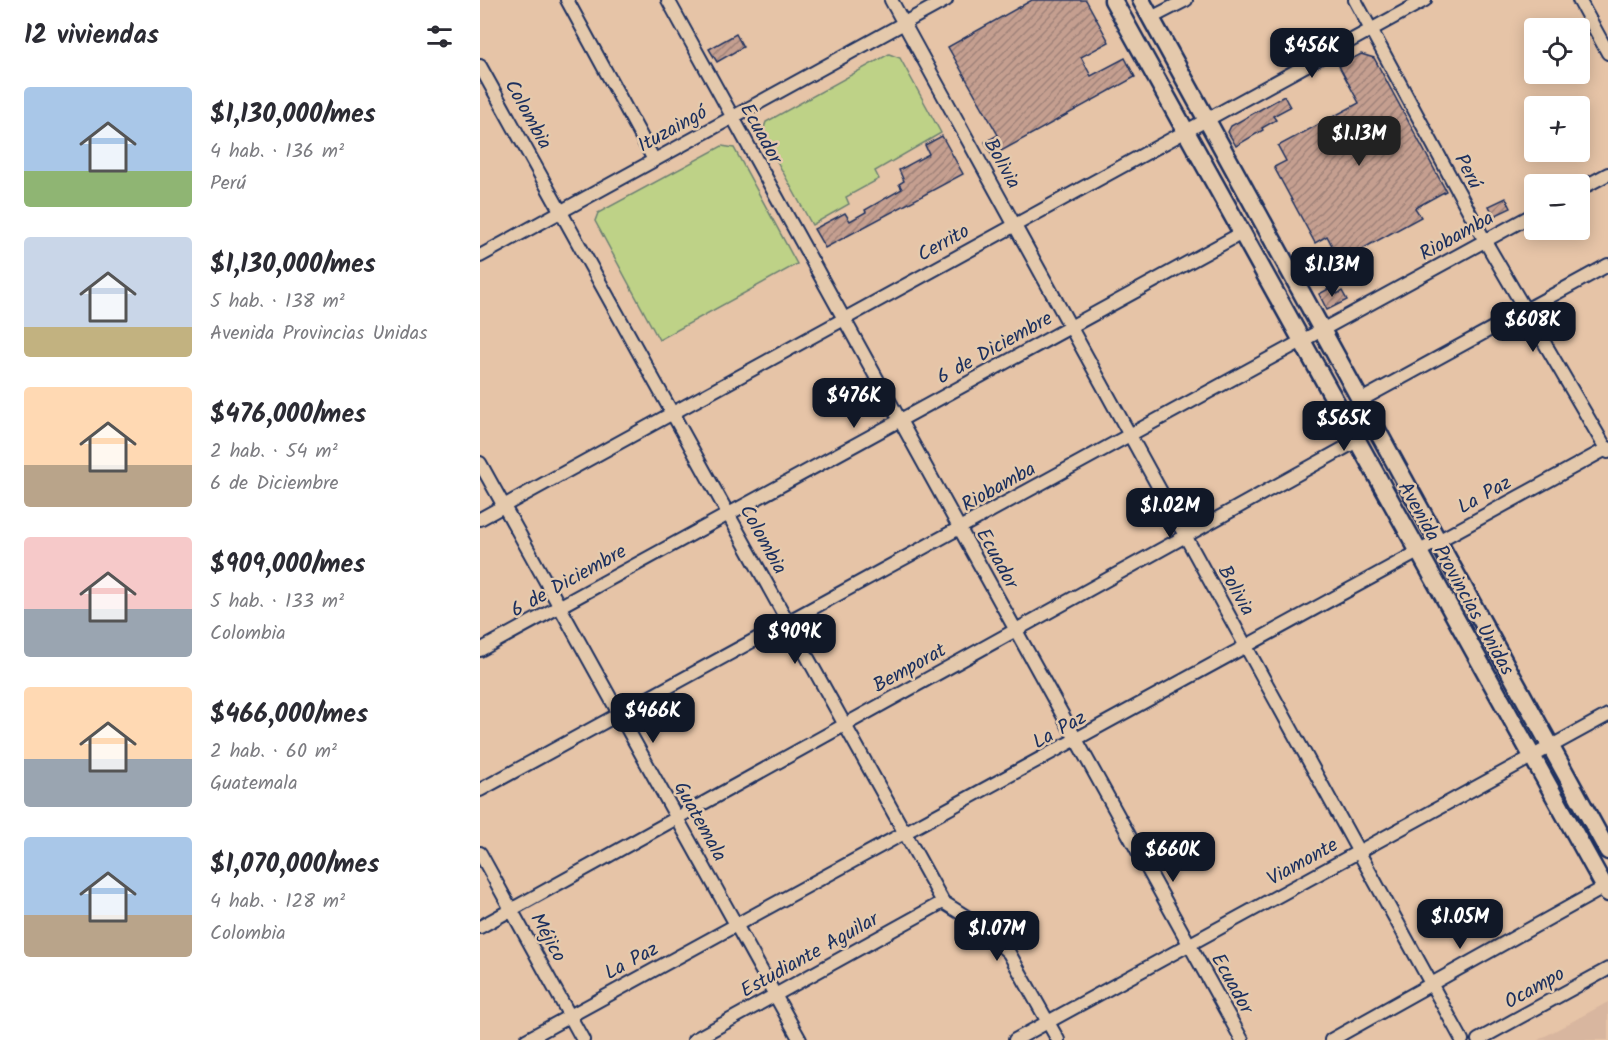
<!DOCTYPE html>
<html lang="es">
<head>
<meta charset="utf-8">
<style>
	:root { --surface:#fff; --page:#f7f7f7; --text:#2b2b33; --muted:#7c7c81; --accent:#111827 }
	body { margin:0; font-family:Kalam,sans-serif; background:var(--page); color:var(--text); height:100vh; display:flex; flex-direction:column; font-size:22px; white-space:nowrap }
	* { box-sizing:border-box; margin:0 }
	p { font-size:20px; color:var(--muted) }
	.icon { flex:none; width:33px; height:33px; fill:none; stroke:currentColor; stroke-width:2; stroke-linecap:round; stroke-linejoin:round }
	.map { position:relative; flex:1; overflow:hidden }
	.drawer { display:flex; flex-direction:column; background:var(--surface); width:480px }
	.drawer>* { flex:none }
	.buttons { position:absolute; left:1044px; top:18px; display:grid; gap:12px }
	.buttons a { display:grid; place-items:center; width:66px; height:66px; border-radius:6px; background:var(--surface); box-shadow:0 3px 15px #0003; font-size:30px }
	.price { position:absolute; translate:-50% -51px; padding:0 14px; border-radius:12px; background:var(--accent); color:#fff; font-size:20px; line-height:39px; filter:drop-shadow(0 2px 3px #0008) }
	.price::after { content:''; position:absolute; left:50%; top:36px; width:18px; height:14px; margin-left:-9px; background:inherit; clip-path:polygon(0 0,100% 0,50% 100%) }
	.price.active { background:#222; color:#fff }
	ul { padding:0; list-style:none }
	li { display:flex; align-items:center; gap:18px; height:150px; padding:0 24px }
	li span { display:grid; place-items:center; flex:none; width:168px; height:120px; border-radius:6px; color:#555 }
	li>.icon { margin-inline-start:auto }
	span .icon { width:72px; height:72px; fill:#fffc; stroke-width:1 }
	li b { font-size:26px }
	h2 { display:flex; justify-content:space-between; align-items:center; height:72px; padding:0 24px; font-size:26px }
	main { display:flex; flex:1; min-height:0 }
	.map>svg:first-child { display:block }
</style>
</head>
<body>
<main>
<section class="drawer">
<h2>12 viviendas<svg class="icon" aria-label="filters" viewBox="0 0 24 24"><path d="M4 7h16M4 17h16"/><circle cx="9" cy="7" r="2"/><circle cx="15" cy="17" r="2"/></svg></h2>
<ul>
<li><span style="background:linear-gradient(#a9c7e8 70%,#8fb573 0)"><svg class="icon" aria-label="home" viewBox="0 0 24 24"><path d="M3 11l9-7 9 7M6 9v11h12V9"/></svg></span><div><b>$1,130,000/mes</b><p>4 hab. · 136 m²</p><p>Perú</p></div></li>
<li><span style="background:linear-gradient(#c9d6e8 75%,#c2b280 0)"><svg class="icon" aria-label="home" viewBox="0 0 24 24"><path d="M3 11l9-7 9 7M6 9v11h12V9"/></svg></span><div><b>$1,130,000/mes</b><p>5 hab. · 138 m²</p><p>Avenida Provincias Unidas</p></div></li>
<li><span style="background:linear-gradient(#ffd9b3 65%,#b9a48a 0)"><svg class="icon" aria-label="home" viewBox="0 0 24 24"><path d="M3 11l9-7 9 7M6 9v11h12V9"/></svg></span><div><b>$476,000/mes</b><p>2 hab. · 54 m²</p><p>6 de Diciembre</p></div></li>
<li><span style="background:linear-gradient(#f6c9c9 60%,#9aa5b1 0)"><svg class="icon" aria-label="home" viewBox="0 0 24 24"><path d="M3 11l9-7 9 7M6 9v11h12V9"/></svg></span><div><b>$909,000/mes</b><p>5 hab. · 133 m²</p><p>Colombia</p></div></li>
<li><span style="background:linear-gradient(#ffd9b3 60%,#9aa5b1 0)"><svg class="icon" aria-label="home" viewBox="0 0 24 24"><path d="M3 11l9-7 9 7M6 9v11h12V9"/></svg></span><div><b>$466,000/mes</b><p>2 hab. · 60 m²</p><p>Guatemala</p></div></li>
<li><span style="background:linear-gradient(#a9c7e8 65%,#b9a48a 0)"><svg class="icon" aria-label="home" viewBox="0 0 24 24"><path d="M3 11l9-7 9 7M6 9v11h12V9"/></svg></span><div><b>$1,070,000/mes</b><p>4 hab. · 128 m²</p><p>Colombia</p></div></li>
</ul>
</section>
<div class="map">
<svg width="1128" height="1040" viewBox="0 0 1128 1040">
	<defs>
		<pattern id="building-hatch" width="6" height="6" patternUnits="userSpaceOnUse" patternTransform="scale(1.5)"><rect width="6" height="6" fill="#c59f90"/><path d="M-1 1l2-2M0 6l6-6M5 7l2-2" fill="none" stroke="#9f8279"/></pattern>
	</defs>
	<rect width="100%" height="100%" fill="#e6c4a7"/>
	<filter id="ink" filterUnits="userSpaceOnUse"><feTurbulence type="fractalNoise" baseFrequency=".0167" numOctaves="2"/><feDisplacementMap in="SourceGraphic" scale="12" xChannelSelector="R" yChannelSelector="G"/><feConvolveMatrix kernelMatrix="1 2 1 2 8 2 1 2 1" color-interpolation-filters="sRGB"/></filter>
	<g filter="url(#ink)">
		<polygon fill="#d8b69f" points="1128,1002 1128,1040 1058,1040"/>
		<g fill="#bed287" stroke="#6c8072" stroke-width="1.5">
			<polygon points="409,54 420,58 461,133 395,171 399,179 366,197 369,204 332,225 282,134 286,122"/>
			<polygon points="242,146 254,148 317,264 179,340 115,221 118,213"/>
		</g>
		<g fill="url(#building-hatch)" stroke="#1b2f5e" stroke-width="1.5">
			<polygon points="552,0 606,0 629,42 601,57 611,76 645,58 655,77 512,156 505,142 518,135 468,47"/>
			<polygon points="256,34 263,47 237,62 229,49"/>
			<polygon points="881,54 894,58 966,191 935,208 941,217 860,261 847,236 835,243 794,167 806,161 798,146 879,103 859,66"/>
			<polygon points="804,96 810,107 793,116 796,120 782,128 783,130 756,146 748,132 751,126"/>
			<polygon points="462,136 483,174 345,248 334,229 365,213 370,221 386,212 385,210 422,189 419,184 424,181 419,170 449,154 445,145"/>
			<polygon points="1026,198 1031,208 1014,216 1009,206"/>
			<polygon points="854,286 857,294 862,291 867,300 847,310 839,294"/>
		</g>
		<g fill="none" stroke-linecap="round" stroke-linejoin="round">
			<g stroke="#1b2f5e" stroke-width="16">
				<g id="street">
					<polyline points="87,0 174,160"/>
					<polyline points="188,0 762,1040"/>
					<polyline points="411,0 982,1040"/>
					<polyline points="875,0 1005,241 1128,452"/>
					<polyline points="1099,0 1128,53"/>
					<polyline points="671,18 706,0"/>
					<polyline points="0,66 463,902 498,924 529,953 578,1040"/>
					<polyline points="1100,189 1128,174"/>
					<polyline points="0,256 466,0"/>
					<polyline points="881,400 1128,265"/>
					<polyline points="0,463 320,1040"/>
					<polyline points="0,519 945,0"/>
					<polyline points="0,650 762,233"/>
					<polyline points="0,790 1054,214"/>
					<polyline points="0,853 103,1040"/>
					<polyline points="0,927 877,441"/>
					<polyline points="46,1040 1128,448"/>
					<polyline points="214,1040 463,902"/>
					<polyline points="535,1040 1128,715"/>
					<polyline points="851,1040 1125,887"/>
					<polyline points="998,1040 1128,969"/>
				</g>
			</g>
			<g stroke="#1b2f5e" stroke-width="21">
				<g id="secondary">
					<polyline points="633,0 1128,893"/>
					<polyline points="661,0 1128,851"/>
				</g>
			</g>
			<use href="#street" stroke="#e4c9ac" stroke-width="12"/>
			<use href="#secondary" stroke="#e4c9ac" stroke-width="16"/>
		</g>
	</g>
	<g text-anchor="middle" stroke-width="5" stroke-linejoin="round" paint-order="stroke">
		<g font-size="20" fill="#1b2f5e" stroke="#e4c9ac">
			<text transform="translate(49 114) rotate(61)" y="7">Colombia</text>
			<text transform="translate(192 128) rotate(-29)" y="7">Ituzaingó</text>
			<text transform="translate(282 133) rotate(61)" y="7">Ecuador</text>
			<text transform="translate(523 163) rotate(61)" y="7">Bolivia</text>
			<text transform="translate(989 171) rotate(62)" y="7">Perú</text>
			<text transform="translate(976 235) rotate(-29)" y="7">Riobamba</text>
			<text transform="translate(463 242) rotate(-29)" y="7">Cerrito</text>
			<text transform="translate(514 347) rotate(-29)" y="7">6 de Diciembre</text>
			<text transform="translate(518 486) rotate(-29)" y="7">Riobamba</text>
			<text transform="translate(1004 494) rotate(-29)" y="7">La Paz</text>
			<text transform="translate(284 539) rotate(61)" y="7">Colombia</text>
			<text transform="translate(518 558) rotate(61)" y="7">Ecuador</text>
			<text transform="translate(977 578) rotate(61)" y="7">Avenida Provincias Unidas</text>
			<text transform="translate(88 580) rotate(-29)" y="7">6 de Diciembre</text>
			<text transform="translate(757 590) rotate(61)" y="7">Bolivia</text>
			<text transform="translate(429 667) rotate(-29)" y="7">Bemporat</text>
			<text transform="translate(579 729) rotate(-29)" y="7">La Paz</text>
			<text transform="translate(221 821) rotate(61)" y="7">Guatemala</text>
			<text transform="translate(822 861) rotate(-29)" y="7">Viamonte</text>
			<text transform="translate(69 937) rotate(61)" y="7">Méjico</text>
			<text transform="translate(329 954) rotate(-29)" y="7">Estudiante Aguilar</text>
			<text transform="translate(151 960) rotate(-28)" y="7">La Paz</text>
			<text transform="translate(753 983) rotate(61)" y="7">Ecuador</text>
			<text transform="translate(1054 987) rotate(-29)" y="7">Ocampo</text>
		</g>
	</g>
</svg>
<div class="buttons">
<a><svg class="icon" aria-label="locate" viewBox="0 0 24 24"><circle cx="12" cy="12" r="6"/><path d="M12 2v4M12 18v4M2 12h4M18 12h4"/></svg></a>
<a>+</a>
<a>−</a>
</div>
<b class="price" style="left:832px;top:79px">$456K</b>
<b class="price active" style="left:879px;top:167px">$1.13M</b>
<b class="price" style="left:852px;top:298px">$1.13M</b>
<b class="price" style="left:1053px;top:353px">$608K</b>
<b class="price" style="left:374px;top:429px">$476K</b>
<b class="price" style="left:864px;top:452px">$565K</b>
<b class="price" style="left:690px;top:539px">$1.02M</b>
<b class="price" style="left:315px;top:665px">$909K</b>
<b class="price" style="left:173px;top:744px">$466K</b>
<b class="price" style="left:693px;top:883px">$660K</b>
<b class="price" style="left:980px;top:950px">$1.05M</b>
<b class="price" style="left:517px;top:962px">$1.07M</b>
</div>
</main>
</body>
</html>
